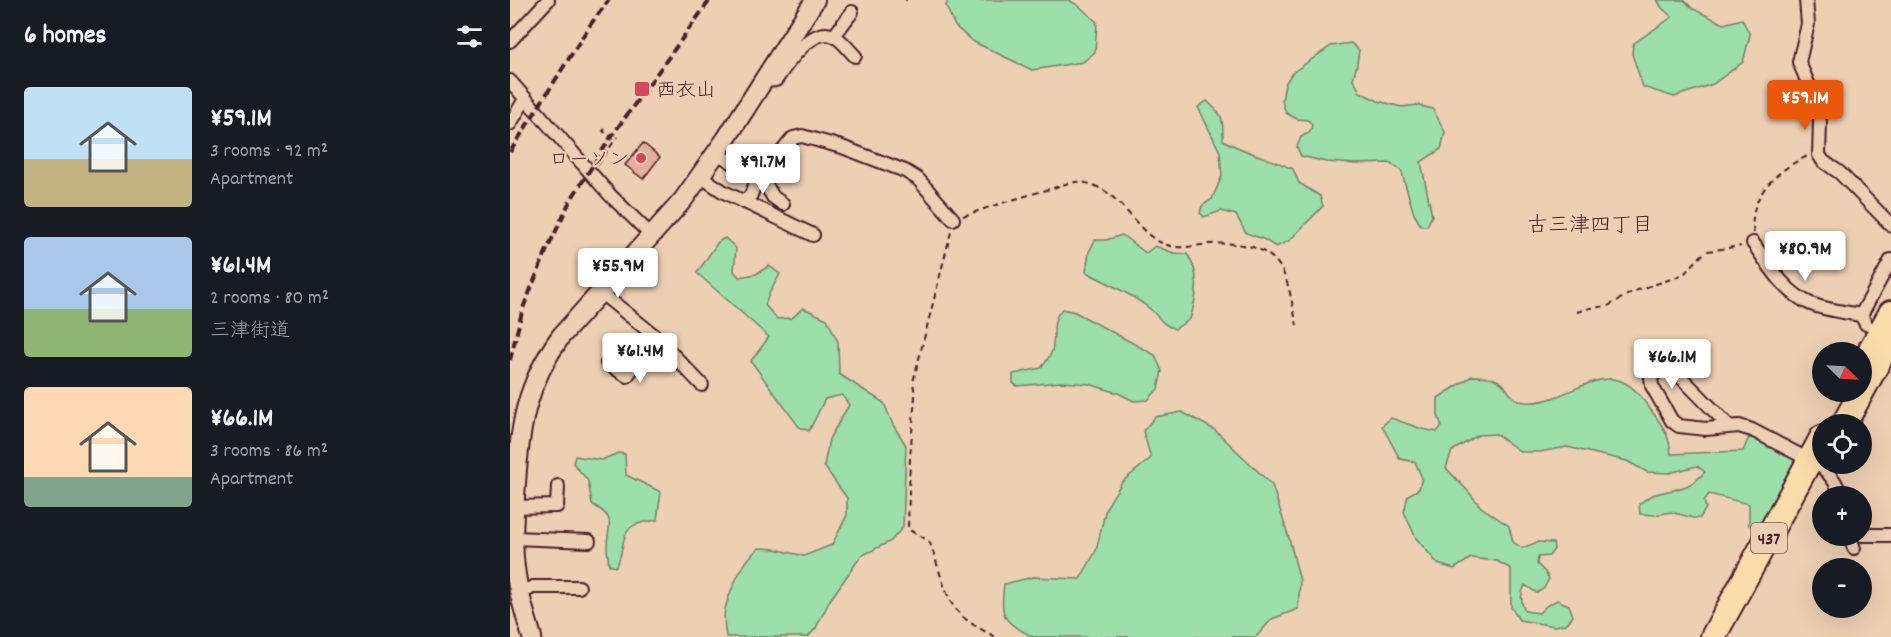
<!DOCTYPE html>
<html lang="en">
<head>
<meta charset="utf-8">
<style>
	:root { --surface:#171b24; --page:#20242c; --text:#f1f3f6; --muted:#9ea1a6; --accent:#ea580c }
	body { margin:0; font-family:Dekko,"Klee One",sans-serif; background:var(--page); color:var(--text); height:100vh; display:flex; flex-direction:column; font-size:22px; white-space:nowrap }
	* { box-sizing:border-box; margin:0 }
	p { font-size:20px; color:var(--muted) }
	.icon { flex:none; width:33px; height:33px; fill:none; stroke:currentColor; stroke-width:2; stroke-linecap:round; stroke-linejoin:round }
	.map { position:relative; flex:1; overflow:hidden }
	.sheet { display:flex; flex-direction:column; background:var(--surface); width:510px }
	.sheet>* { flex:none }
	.needle { width:39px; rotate:114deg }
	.tools { position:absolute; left:1302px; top:342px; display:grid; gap:12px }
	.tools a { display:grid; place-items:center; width:60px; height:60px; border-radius:50%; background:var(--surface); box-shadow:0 6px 24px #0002; font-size:30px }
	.price { position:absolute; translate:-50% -51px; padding:0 14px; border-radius:6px; background:#fff; color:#222; font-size:20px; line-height:39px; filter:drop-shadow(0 2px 3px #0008) }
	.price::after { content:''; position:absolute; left:50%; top:36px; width:18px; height:14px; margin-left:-9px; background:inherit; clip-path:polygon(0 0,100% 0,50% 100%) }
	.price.selected { background:var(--accent); color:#fff }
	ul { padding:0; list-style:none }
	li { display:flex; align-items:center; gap:18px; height:150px; padding:0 24px }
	li span { display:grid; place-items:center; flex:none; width:168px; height:120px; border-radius:6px; color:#555 }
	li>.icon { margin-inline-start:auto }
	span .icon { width:72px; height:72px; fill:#fffc; stroke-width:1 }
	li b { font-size:26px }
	h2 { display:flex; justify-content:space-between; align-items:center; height:72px; padding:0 24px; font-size:26px }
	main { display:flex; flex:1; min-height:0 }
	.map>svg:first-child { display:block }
</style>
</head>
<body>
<main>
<section class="sheet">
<h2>6 homes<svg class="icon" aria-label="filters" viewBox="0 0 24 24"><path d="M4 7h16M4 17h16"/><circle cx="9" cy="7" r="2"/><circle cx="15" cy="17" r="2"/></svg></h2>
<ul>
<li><span style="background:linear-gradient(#bfe0f5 60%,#c2b280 0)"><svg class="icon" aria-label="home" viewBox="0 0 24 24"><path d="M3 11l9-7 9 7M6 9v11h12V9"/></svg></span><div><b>¥59.1M</b><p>3 rooms · 92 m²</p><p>Apartment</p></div></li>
<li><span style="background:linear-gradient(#a9c7e8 60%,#8fb573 0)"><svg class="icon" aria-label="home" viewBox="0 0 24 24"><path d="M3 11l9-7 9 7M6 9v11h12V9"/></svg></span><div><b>¥61.4M</b><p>2 rooms · 80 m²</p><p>三津街道</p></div></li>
<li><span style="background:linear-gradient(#ffd9b3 75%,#7fa58c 0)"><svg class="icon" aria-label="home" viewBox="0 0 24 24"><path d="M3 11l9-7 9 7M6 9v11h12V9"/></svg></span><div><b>¥66.1M</b><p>3 rooms · 86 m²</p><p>Apartment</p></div></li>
</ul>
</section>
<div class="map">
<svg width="1381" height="637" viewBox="0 0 1381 637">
	<rect width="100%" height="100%" fill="#edcfb3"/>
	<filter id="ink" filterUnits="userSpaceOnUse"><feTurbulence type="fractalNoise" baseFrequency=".0167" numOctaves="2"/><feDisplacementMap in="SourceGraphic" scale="12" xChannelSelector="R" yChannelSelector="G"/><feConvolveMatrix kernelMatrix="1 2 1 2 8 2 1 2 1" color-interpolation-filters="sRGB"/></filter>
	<g filter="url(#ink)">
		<g fill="#9cdfaa" stroke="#737f6a" stroke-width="1.5">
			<polygon points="438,0 559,0 569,6 587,22 585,52 573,62 522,70 462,41 445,26 436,6"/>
			<polygon points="1147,0 1174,0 1183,9 1214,24 1232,19 1240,35 1233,62 1203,84 1164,97 1133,87 1122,54 1123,44 1162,17 1152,8"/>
			<polygon points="841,43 849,50 847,64 843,79 850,92 868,101 892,107 907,105 923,109 935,132 931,149 911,162 922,216 917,226 911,226 904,214 891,170 879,163 845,164 817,162 791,156 787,147 791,137 800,132 802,125 798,120 787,119 776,113 772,101 775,84 782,73 821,46"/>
			<path d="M697 101C714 116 713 118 713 140 735 153 760 158 783 169L789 183 810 196 813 206 779 241 766 247 753 239 736 233 726 215 711 211 694 217 690 213 692 206 702 199 712 176 710 152 688 107Z"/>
			<path d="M612 235 636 253 645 246 664 253 677 254C691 273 687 297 680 319L665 329C650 324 650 317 639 308 620 293 597 283 576 272L579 252 585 240H596Z"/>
			<path d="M215 238 226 248 224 271 229 277 246 274 259 266 270 274 259 294 255 305 267 319 282 318 293 308 317 319 328 342 329 374 374 403 383 425 396 445 393 527 381 541 351 556 320 600 306 628 298 637H216C215 629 213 617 215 609 220 590 233 560 249 548L265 549 294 556 322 545 337 515V498L314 466 319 439 339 405 332 395 315 399 299 431 289 427 241 361 259 337 187 273 208 242Z"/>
			<path d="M552 309 565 312 645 355 652 371 648 389 638 400 624 401 608 393 579 384 551 382 507 386 503 383V374L531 368C535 363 540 357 542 351 546 337 540 321 552 309Z"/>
			<path d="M962 376C971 376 981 376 989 381 999 387 999 401 1017 402 1026 403 1037 400 1045 397 1083 383 1108 361 1137 405 1150 423 1159 431 1161 454L1233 451 1239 437 1274 451 1285 460 1284 472 1254 528 1239 525V504L1199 494 1194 501 1196 508 1190 518H1183L1161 512 1145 515 1130 514 1129 504C1135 500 1140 495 1146 494 1168 488 1178 490 1195 472L1187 466 1159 473 1137 472 1117 461 1057 447 1030 452H1011L986 434 968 435 942 451 936 468 957 490 971 507 999 526 1003 542 1012 548 1028 542 1043 543 1044 549 1039 556 1028 557 1027 564 1035 572 1039 579 1034 588 1027 593 1015 585C1010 594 1010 602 1015 611L1029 613 1036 606 1047 600 1059 605 1063 616 1056 624 1044 626 1009 620 1001 607V569L987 561 961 558 944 569 928 564 906 538 894 512 898 495 909 489 912 478 905 462 890 459 872 426 881 418 912 429 927 432 932 426 928 416V398Z"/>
			<path d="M672 412 705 430 762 485 779 538 790 581 788 609 762 619 746 637H523C493 621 490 619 494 584L523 577 570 579 586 551 596 508 612 482 641 458 633 431 645 417Z"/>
			<path d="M108 453 115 454 116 475 151 492 147 520C140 521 129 522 123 526 109 535 115 556 105 567L99 565C98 558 97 551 97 545 99 520 106 519 82 504L78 481 63 463 65 456 92 460Z"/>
		</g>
		<polygon fill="#e6ae9e" stroke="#4a1f2b" stroke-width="1.5" points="133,143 150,157 133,179 115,165"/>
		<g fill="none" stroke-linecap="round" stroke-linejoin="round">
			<g stroke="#4a1f2b" stroke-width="16">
				<g id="street">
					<polyline points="1296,0 1298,24 1289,62 1308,107 1310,122 1309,155 1313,161 1330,173 1381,225"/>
					<polyline points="324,36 342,12"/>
					<polyline points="0,41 38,0"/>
					<polyline points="0,81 100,195 141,235"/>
					<path d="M254 81 266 80C276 65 302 25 324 36 331 39 339 50 345 56"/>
					<polyline points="0,124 15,99"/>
					<polyline points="207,153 255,183 263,197 273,204"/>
					<polyline points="190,176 214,192 303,235"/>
					<polyline points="234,202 241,195 247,179 254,174 283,138 292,136 332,147 395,171 408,179 443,219"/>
					<path d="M1243 243C1258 264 1276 294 1301 304 1316 310 1334 312 1351 315"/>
					<polyline points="90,292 145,336 192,385"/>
					<polyline points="1356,324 1351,315 1381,260"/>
					<polyline points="97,363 117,376 145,336"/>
					<path d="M1219 426 1160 366 1147 372 1141 377 1142 386 1162 421 1169 426 1196 429 1229 426 1242 430 1311 466C1321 475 1328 484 1331 496"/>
					<polyline points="4,507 47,506 48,486"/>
					<polyline points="1352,535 1381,535"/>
					<polyline points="1339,536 1344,548"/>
					<polyline points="3,538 79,541"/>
					<polyline points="9,594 23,587 69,587"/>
				</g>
			</g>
			<g stroke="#4a1f2b" stroke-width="22">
				<path id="secondary" d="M22 637C16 617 9 596 6 575 1 544 4 513 6 483 10 424 16 385 51 336L173 200 216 139 305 0"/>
			</g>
			<g stroke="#4a1f2b" stroke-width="28">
				<g id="highway">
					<polyline points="1361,349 1381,313"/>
					<polyline points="1334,424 1381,338"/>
					<polyline points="1203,637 1312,438"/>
				</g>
			</g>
			<g stroke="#4a1f2b" stroke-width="2" stroke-dasharray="6 4.5" stroke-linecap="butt">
				<polyline points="396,1 396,0"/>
				<polyline points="95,129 93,131 105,140 108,137"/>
				<polyline points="88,165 105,140"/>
				<path d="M453 216C482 206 511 197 540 189 550 186 561 181 571 182 581 183 593 189 600 195 619 209 631 235 654 244 670 250 682 246 698 244 728 242 763 244 775 277 781 292 783 310 787 325"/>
				<path d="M441 232 403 382 405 396 400 458 398 528C404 535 414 536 420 543 427 562 432 584 441 602 450 619 470 629 486 637"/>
				<path d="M1244 233C1236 197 1269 168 1298 156"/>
				<polyline points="1067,312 1080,308 1098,306 1122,292 1167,277 1175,273 1192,255 1198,251 1231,246"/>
			</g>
			<use href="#street" stroke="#edcfb3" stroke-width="12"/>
			<use href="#secondary" stroke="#edcfb3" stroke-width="18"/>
			<use href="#highway" stroke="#fddcac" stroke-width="24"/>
			<g stroke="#4a1f2b" stroke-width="4" stroke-dasharray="9 4.5" stroke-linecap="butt">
				<polyline points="0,152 80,25 99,0"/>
				<polyline points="0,360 13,308 36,252 60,201 101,137 200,0"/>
			</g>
		</g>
	</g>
	<g fill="#d1495b" stroke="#edcfb3" stroke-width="2">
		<rect x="124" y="81" width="16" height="16" rx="3"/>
		<circle cx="131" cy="158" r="6"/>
	</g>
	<g text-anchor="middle" stroke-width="4.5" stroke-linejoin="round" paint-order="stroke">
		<rect fill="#edcfb3" stroke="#7b5454" stroke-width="1.5" x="1241" y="523" width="36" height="30" rx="4.5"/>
		<g font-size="18" font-weight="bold" fill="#4a1f2b">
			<text x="1259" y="544">437</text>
		</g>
		<g font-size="20" fill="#4a1f2b" stroke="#edcfb3" text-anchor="start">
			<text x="146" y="96">西衣山</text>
			<text x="119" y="165" text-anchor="end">ローソン</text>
		</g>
		<g font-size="21" fill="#4a1f2b" stroke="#edcfb3">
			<text x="1080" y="231">古三津四丁目</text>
		</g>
	</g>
</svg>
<div class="tools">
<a><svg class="needle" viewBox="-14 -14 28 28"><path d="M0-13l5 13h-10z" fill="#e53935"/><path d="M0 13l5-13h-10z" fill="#9ea1a6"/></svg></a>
<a><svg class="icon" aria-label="locate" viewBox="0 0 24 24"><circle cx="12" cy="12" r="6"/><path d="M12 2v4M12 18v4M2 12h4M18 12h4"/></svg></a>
<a>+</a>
<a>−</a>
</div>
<b class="price selected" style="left:1295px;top:131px">¥59.1M</b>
<b class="price" style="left:253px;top:195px">¥91.7M</b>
<b class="price" style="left:1295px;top:282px">¥80.9M</b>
<b class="price" style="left:108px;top:299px">¥55.9M</b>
<b class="price" style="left:130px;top:384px">¥61.4M</b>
<b class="price" style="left:1162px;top:390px">¥66.1M</b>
</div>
</main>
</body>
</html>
